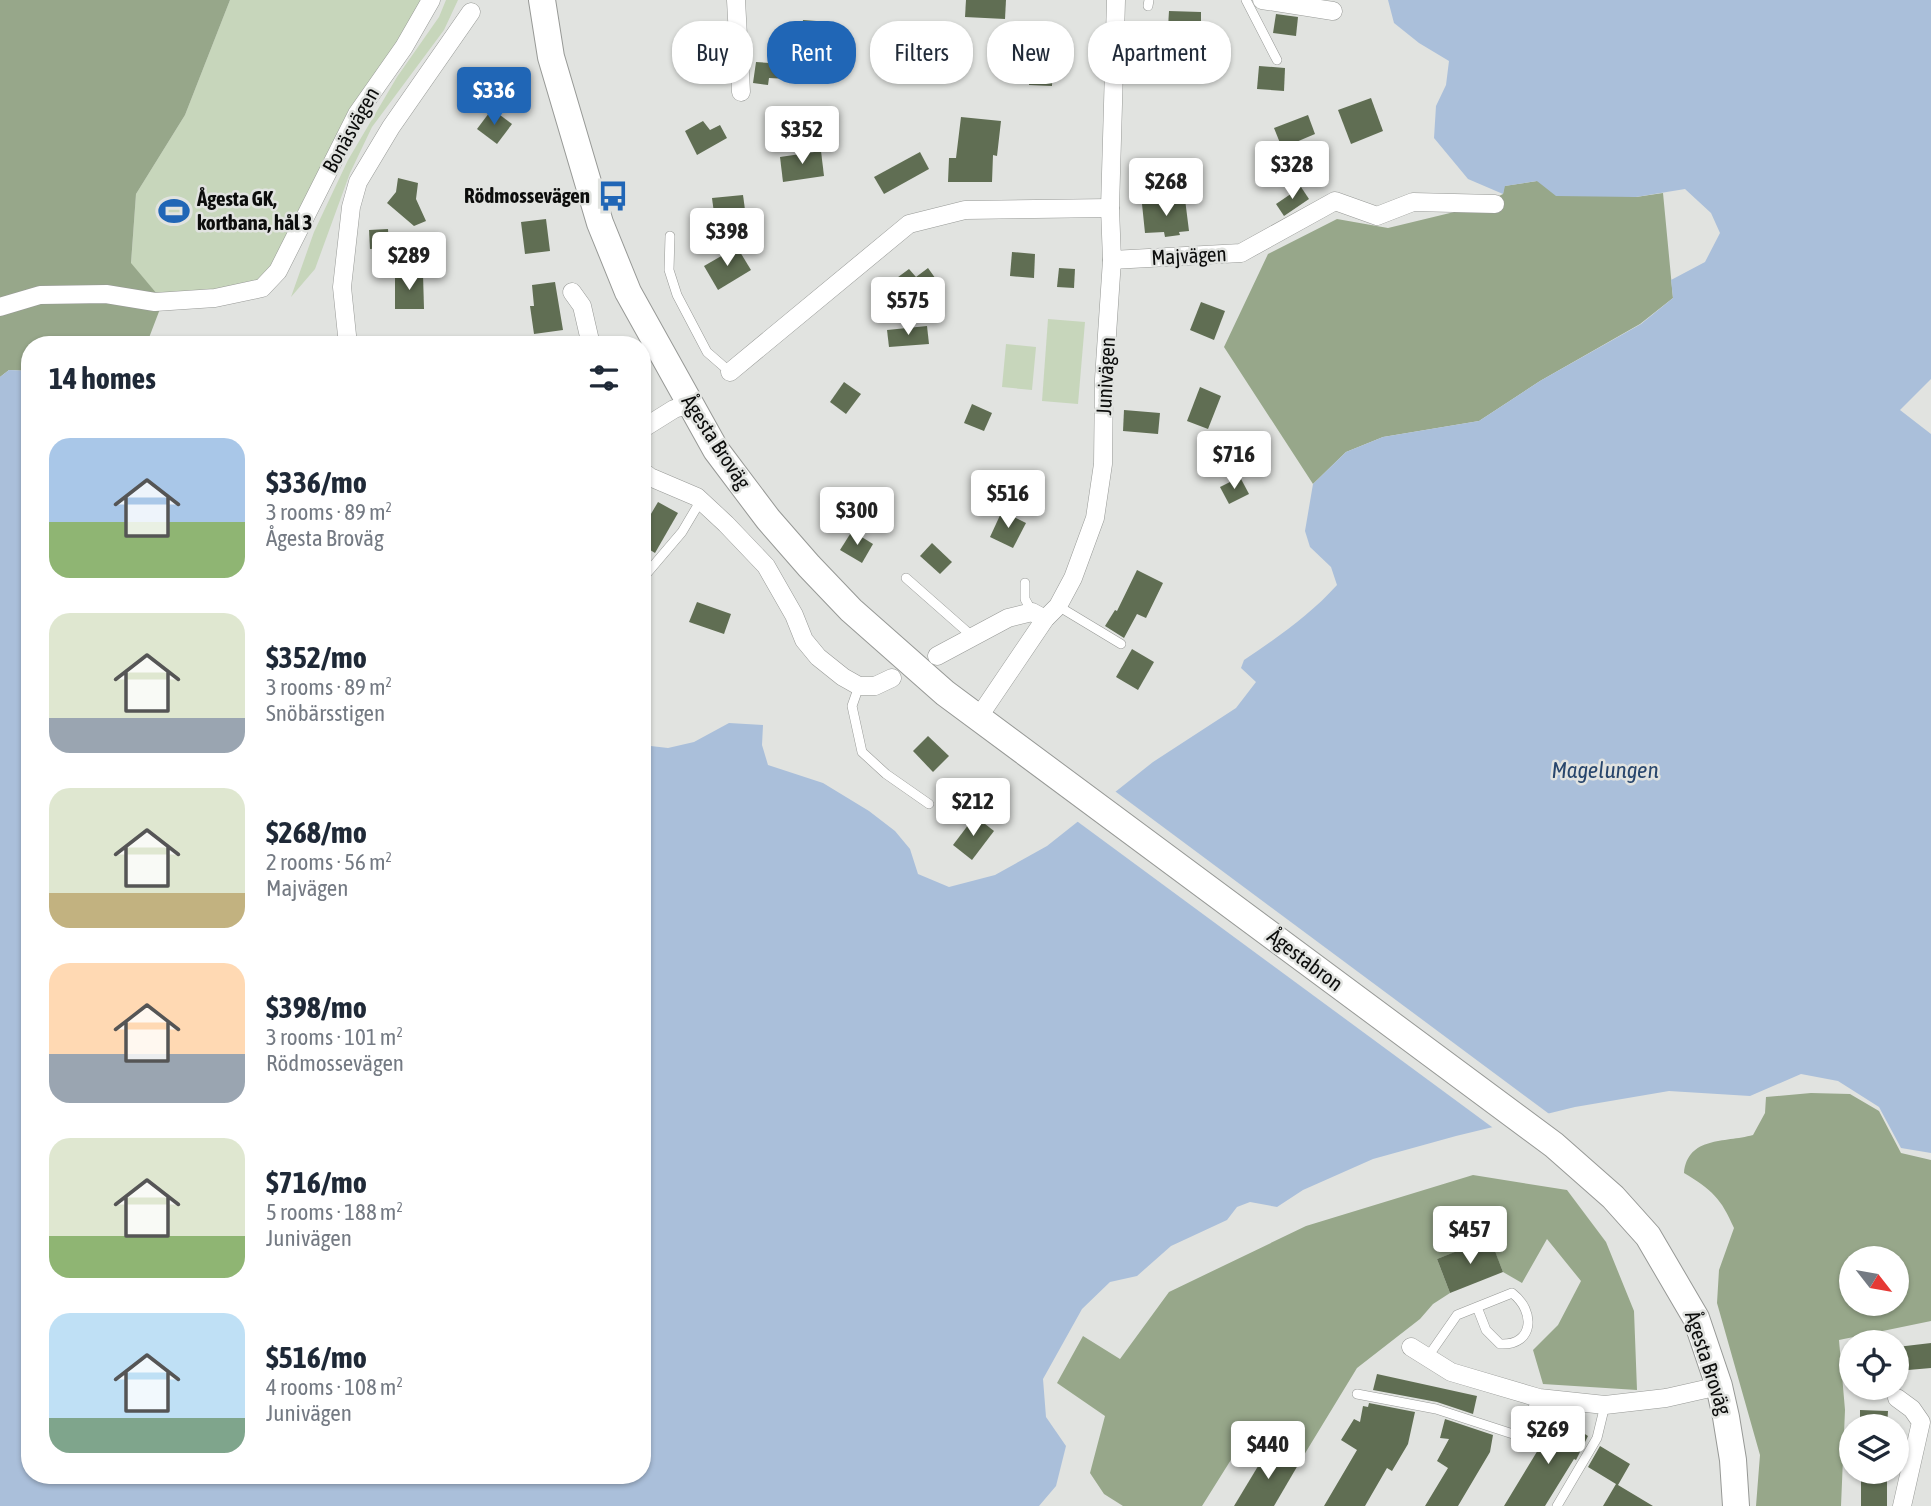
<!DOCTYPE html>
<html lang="en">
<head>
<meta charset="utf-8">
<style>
	:root { --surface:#fff; --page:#f2f2f3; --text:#1f2937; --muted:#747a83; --accent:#2066b6 }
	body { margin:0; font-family:"Asap Condensed",sans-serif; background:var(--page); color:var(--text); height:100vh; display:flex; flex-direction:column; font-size:26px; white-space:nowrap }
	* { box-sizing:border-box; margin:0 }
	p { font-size:23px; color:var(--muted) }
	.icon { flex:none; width:38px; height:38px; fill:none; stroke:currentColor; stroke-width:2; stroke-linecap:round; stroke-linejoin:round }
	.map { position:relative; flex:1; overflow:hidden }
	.details { position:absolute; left:21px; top:336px; width:630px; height:1148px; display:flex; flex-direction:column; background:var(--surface); border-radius:28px; box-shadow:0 2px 5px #0004 }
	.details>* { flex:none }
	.banner { position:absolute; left:672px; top:21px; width:665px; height:63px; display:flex; gap:14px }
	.needle { width:46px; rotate:121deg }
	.buttons { position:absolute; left:1839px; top:1246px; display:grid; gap:14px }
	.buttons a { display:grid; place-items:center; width:70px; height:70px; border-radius:50%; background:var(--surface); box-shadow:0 2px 5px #0004; font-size:35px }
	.price { position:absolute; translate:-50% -60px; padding:0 16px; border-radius:7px; background:#fff; color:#222; font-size:23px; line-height:46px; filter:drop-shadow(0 2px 4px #0008) }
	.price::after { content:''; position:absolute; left:50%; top:42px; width:21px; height:16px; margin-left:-10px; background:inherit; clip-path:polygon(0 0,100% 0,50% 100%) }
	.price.on { background:var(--accent); color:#fff }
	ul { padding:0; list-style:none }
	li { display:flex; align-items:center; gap:21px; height:175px; padding:0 28px }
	li span { display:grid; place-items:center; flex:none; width:196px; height:140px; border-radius:21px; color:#555 }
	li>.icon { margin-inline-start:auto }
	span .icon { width:84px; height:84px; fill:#fffc; stroke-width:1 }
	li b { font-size:30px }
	h2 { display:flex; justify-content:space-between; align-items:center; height:84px; padding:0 28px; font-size:30px }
	.chip { padding:0 24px; border-radius:28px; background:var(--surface); box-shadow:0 2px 5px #0004; font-size:24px; line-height:63px }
	.chip.on { background:var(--accent); color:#fff }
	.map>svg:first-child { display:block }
</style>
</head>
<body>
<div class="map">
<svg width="1931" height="1506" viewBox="0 0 1931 1506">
	<rect width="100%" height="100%" fill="#e1e3e0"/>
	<g fill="#c7d6bb">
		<polygon points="230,0 431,0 262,288 163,301 131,264 136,194 185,115"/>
		<polygon points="446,0 458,0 444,30 372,127 350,173 315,269 291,297 314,232 348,160 397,77 439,17"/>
		<polygon points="1048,319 1085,322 1078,404 1042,401"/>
		<polygon points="1006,344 1036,347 1032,390 1002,387"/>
	</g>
	<g fill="#97a78a" fill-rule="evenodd">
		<polygon points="0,0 230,0 185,115 136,194 131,263 163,301 147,343 30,345 30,371 9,370 0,377"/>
		<polygon points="1537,181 1636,197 1663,193 1673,298 1640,324 1540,381 1479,421 1383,437 1346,452 1313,484 1224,347 1268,254 1337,219 1388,228 1479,206 1503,194 1504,186"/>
		<path d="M1811 1093 1850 1094 1879 1111 1901 1153 1931 1160V1321L1839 1340 1845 1410 1841 1506H1756L1760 1455 1717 1303 1719 1270 1734 1228C1721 1198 1712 1190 1684 1173 1688 1136 1724 1143 1753 1135L1765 1113 1766 1097ZM1897 1258V1304H1852V1258Z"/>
		<polygon points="1473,1175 1567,1190 1606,1242 1634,1311 1637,1390 1543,1384 1533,1350 1558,1325 1581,1281 1547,1239 1522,1283 1503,1272 1490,1239 1437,1259 1450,1293 1433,1304 1420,1319 1357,1368 1304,1455 1249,1431 1202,1506 1123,1506 1104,1494 1090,1473 1105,1416 1057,1383 1083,1336 1120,1359 1169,1292 1306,1226"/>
	</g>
	<path fill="#aabfda" d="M1388 0H1931V379L1900 410 1931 434V1153L1901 1148 1879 1107 1838 1081 1801 1074 1750 1096 1669 1091 1575 1107 1456 1136 1373 1159 1303 1190 1277 1207 1250 1202 1237 1207 1227 1220 1171 1246 1137 1276 1110 1282 1082 1309 1043 1379 1046 1417 1066 1446 1056 1486 1039 1506H0V377L9 370 30 371V1475H642V745L668 748 694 742 729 723 763 725 762 745 768 765 823 783 869 811 895 831 910 849 918 874 949 887 995 875 1047 846 1153 762 1236 708 1256 682 1241 668 1244 660C1277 638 1310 615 1337 585L1331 567 1310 547 1305 531 1313 484 1346 452 1383 437 1479 421 1540 381 1641 324 1673 298 1671 280 1705 262 1720 233 1711 213 1685 189 1636 197 1556 196 1537 181 1505 186 1503 194 1468 179 1434 138 1436 106 1446 85 1449 61 1419 43 1394 23Z"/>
	<polygon fill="#e1e3e0" points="1112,789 1552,1116 1496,1130 1074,819"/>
	<g fill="#606e53">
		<polygon points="966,0 1006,0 1005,19 965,17"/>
		<polygon points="1169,11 1201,12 1201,28 1168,28"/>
		<polygon points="1276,14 1298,17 1296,36 1273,33"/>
		<polygon points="803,20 830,22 829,36 801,34"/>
		<polygon points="772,50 803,54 801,72 791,71 789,79 769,78 768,85 753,83 756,62 770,63"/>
		<polygon points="1030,52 1053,53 1052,86 1029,85"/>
		<polygon points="1169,55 1190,56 1188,74 1168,73"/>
		<polygon points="1259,66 1285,68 1284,91 1257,89"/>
		<polygon points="1371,98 1383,131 1351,144 1338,110"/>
		<polygon points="492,109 512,124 497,144 477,129"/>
		<polygon points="1308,115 1315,134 1282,148 1274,128"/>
		<polygon points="961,117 1001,121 997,156 993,155 992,182 948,182 949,158 956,158"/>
		<polygon points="703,121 710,130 720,125 727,138 697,155 685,131"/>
		<polygon points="821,151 824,176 783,182 780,157"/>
		<polygon points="920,152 929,169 884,194 874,177"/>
		<polygon points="398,178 418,183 416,199 426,221 414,226 387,203 396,192"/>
		<polygon points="1301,187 1309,199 1284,216 1276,204"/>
		<polygon points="743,195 746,217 715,221 712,198"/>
		<polygon points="1185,199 1189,231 1179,232 1180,235 1165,237 1164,232 1145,233 1142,204"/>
		<polygon points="546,219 550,251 525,254 521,222"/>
		<polygon points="388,229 389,248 370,249 369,230"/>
		<polygon points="737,247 751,270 718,290 704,266"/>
		<polygon points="1012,252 1035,254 1034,278 1010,276"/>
		<polygon points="928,268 938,282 916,299 912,295 904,301 890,283 909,269 916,277"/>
		<polygon points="1059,268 1075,269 1074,288 1057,287"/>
		<polygon points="395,274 423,274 424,309 395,309"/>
		<polygon points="555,282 563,330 534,334 530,306 534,306 532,285"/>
		<polygon points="1201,302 1225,311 1214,340 1190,330"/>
		<polygon points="927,326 929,344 889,347 887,330"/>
		<polygon points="844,382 861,394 846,414 830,402"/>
		<polygon points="1200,387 1221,396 1208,429 1187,421"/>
		<polygon points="972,404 992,413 984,431 964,423"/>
		<polygon points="1124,410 1160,413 1158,434 1123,431"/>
		<polygon points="1240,477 1249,494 1229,504 1220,487"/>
		<polygon points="658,502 678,513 655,553 642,545 642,529"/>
		<polygon points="1002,511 1026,523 1013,548 990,537"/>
		<polygon points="852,531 873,544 862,563 840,550"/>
		<polygon points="932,543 952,562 940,574 920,556"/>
		<polygon points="1137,570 1163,583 1146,618 1137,614 1124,638 1105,626 1115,610 1117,611"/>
		<polygon points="697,602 731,614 724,634 689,622"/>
		<polygon points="1132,649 1154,662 1138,690 1116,677"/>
		<polygon points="928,736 949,756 933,772 913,751"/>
		<polygon points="975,816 994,831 972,860 953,845"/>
		<polygon points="1490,1238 1503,1272 1450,1293 1437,1259"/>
		<polygon points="1931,1343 1931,1368 1897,1371 1897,1347"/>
		<polygon points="1377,1374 1477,1396 1473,1414 1437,1402 1373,1390"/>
		<polygon points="1369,1403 1415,1412 1408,1444 1392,1471 1387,1468 1365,1506 1324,1506 1357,1450 1341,1440 1354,1419 1360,1422 1363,1406 1368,1407"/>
		<polygon points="1860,1410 1888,1411 1887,1426 1860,1426"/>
		<polygon points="1558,1417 1588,1436 1576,1460 1574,1459 1545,1506 1504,1506"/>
		<polygon points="1445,1419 1493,1435 1490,1452 1458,1506 1425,1506 1448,1468 1437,1461 1449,1439 1440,1438"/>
		<polygon points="1600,1446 1630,1464 1618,1485 1653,1506 1603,1506 1616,1484 1588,1467"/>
		<polygon points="1269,1448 1298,1465 1274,1506 1234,1506"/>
		<rect x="1861" y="1478" width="26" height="28"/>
	</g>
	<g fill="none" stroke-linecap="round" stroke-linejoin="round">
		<g stroke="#979996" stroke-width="10">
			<g id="lane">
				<polyline points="1246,0 1277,60"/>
				<polyline points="1148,6 1149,0"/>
				<polyline points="670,236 669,270 677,295 707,352 730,372"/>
				<polyline points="906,578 973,637"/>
				<polyline points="642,579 682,532 701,500"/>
				<polyline points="1025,583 1025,599 1032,612"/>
				<polyline points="1058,606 1121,644"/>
				<polyline points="859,686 852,706 862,752 886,774 929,804"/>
				<path d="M1427 1358 1457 1315 1512 1293C1536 1311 1534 1346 1500 1344L1486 1330 1477 1307"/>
				<polyline points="1357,1394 1436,1409 1516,1435 1539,1398"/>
				<polyline points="1557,1506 1597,1438 1605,1405"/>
			</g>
		</g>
		<g stroke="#979996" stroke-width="19">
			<g id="street">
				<polyline points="736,0 741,92"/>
				<polyline points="1262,0 1333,11"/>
				<polyline points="1112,260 1241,253 1335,201 1377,216 1413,202 1495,204"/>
				<polyline points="572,292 582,306 591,345"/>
				<polyline points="0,307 40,295 106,294 155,302 215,298 262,288 278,271 357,114 404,47 431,0"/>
				<polyline points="348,345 342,287 351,207 358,182 391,127 471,12"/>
				<polyline points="730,372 909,224 965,210 1110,208"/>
				<polyline points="642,429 674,409 690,404"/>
				<polyline points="642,471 650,477 697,497 726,524 766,566 794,615 804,640 818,657 843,677 859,686 875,686 892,678"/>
				<polyline points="937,656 1008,618 1032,612 1045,619"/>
				<polyline points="978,718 1045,619 1058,606 1073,578 1095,518 1103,464 1104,379 1112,260 1110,208 1116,0"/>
				<polyline points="1411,1347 1451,1372 1539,1398 1605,1405 1666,1398 1719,1386"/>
				<polyline points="1897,1398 1912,1409 1921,1422 1902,1506"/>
			</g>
		</g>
		<g stroke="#979996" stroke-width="28">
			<polyline id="secondary" points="542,0 551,57 600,223 628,292 716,450 768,519 809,566 851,610 945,693 1554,1145 1613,1197 1648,1236 1696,1318 1719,1386 1726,1417 1733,1460 1736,1506"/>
		</g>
		<use href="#lane" stroke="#fff" stroke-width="9"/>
		<use href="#street" stroke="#fff" stroke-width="18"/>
		<use href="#secondary" stroke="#fff" stroke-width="26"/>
	</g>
	<defs>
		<g id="bus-bare" transform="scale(2.415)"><path d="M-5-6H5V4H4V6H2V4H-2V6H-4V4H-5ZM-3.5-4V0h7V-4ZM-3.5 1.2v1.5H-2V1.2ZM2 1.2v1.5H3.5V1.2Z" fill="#2066b6" stroke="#e1e3e0" stroke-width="2.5" paint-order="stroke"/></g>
		<g id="stadium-bare" transform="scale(2.415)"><path d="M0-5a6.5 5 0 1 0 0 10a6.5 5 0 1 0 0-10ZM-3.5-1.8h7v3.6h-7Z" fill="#2066b6" stroke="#e1e3e0" stroke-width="2.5" paint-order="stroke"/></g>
	</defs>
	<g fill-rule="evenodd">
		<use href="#bus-bare" x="613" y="196"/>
		<use href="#stadium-bare" x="174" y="211"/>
	</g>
	<g text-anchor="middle" stroke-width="5" stroke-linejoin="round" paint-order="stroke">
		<g font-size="21" fill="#0c0d0c" stroke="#e1e3e0">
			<text transform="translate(351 130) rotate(-61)" y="7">Bonäsvägen</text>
			<text transform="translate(1189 256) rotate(-3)" y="7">Majvägen</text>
			<text transform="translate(1106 376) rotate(-87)" y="7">Junivägen</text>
			<text transform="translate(716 442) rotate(57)" y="7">Ågesta Broväg</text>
			<text transform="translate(1305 960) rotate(37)" y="7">Ågestabron</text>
			<text transform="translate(1708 1363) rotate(72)" y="7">Ågesta Broväg</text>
		</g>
		<g font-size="21" font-weight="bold" fill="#0c0d0c" stroke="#e1e3e0" text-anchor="end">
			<text x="590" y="203">Rödmossevägen</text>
			<text x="197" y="206" text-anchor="start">Ågesta GK,<tspan x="197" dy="24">kortbana, hål 3</tspan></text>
		</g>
		<g font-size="23" font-style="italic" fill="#28466c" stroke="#e1e3e0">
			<text x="1605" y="778">Magelungen</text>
		</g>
	</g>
</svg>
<div class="buttons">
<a><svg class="needle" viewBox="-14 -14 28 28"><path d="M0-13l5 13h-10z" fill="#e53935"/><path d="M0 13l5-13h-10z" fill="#747a83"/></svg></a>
<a><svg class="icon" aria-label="locate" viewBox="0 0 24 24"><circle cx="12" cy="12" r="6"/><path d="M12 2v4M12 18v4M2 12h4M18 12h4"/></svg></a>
<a><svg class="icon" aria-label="layers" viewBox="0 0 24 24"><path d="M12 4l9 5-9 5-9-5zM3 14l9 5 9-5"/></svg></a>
</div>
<b class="price on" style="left:494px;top:127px">$336</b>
<b class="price" style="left:802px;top:166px">$352</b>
<b class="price" style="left:1292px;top:201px">$328</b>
<b class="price" style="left:1166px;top:218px">$268</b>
<b class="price" style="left:727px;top:268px">$398</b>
<b class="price" style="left:409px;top:292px">$289</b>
<b class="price" style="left:908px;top:337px">$575</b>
<b class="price" style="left:1234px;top:491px">$716</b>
<b class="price" style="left:1008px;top:530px">$516</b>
<b class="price" style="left:857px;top:547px">$300</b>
<b class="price" style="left:973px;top:838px">$212</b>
<b class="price" style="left:1470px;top:1266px">$457</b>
<b class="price" style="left:1548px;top:1466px">$269</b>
<b class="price" style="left:1268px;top:1481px">$440</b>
<div class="banner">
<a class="chip">Buy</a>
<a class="chip on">Rent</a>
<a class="chip">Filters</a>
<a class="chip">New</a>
<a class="chip">Apartment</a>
</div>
<section class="details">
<h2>14 homes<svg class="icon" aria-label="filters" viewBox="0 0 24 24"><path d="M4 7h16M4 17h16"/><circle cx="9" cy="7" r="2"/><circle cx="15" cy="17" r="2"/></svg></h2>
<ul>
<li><span style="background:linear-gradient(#a9c7e8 60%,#8fb573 0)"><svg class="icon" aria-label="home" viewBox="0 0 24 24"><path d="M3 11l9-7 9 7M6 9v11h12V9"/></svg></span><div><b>$336/mo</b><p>3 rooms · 89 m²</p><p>Ågesta Broväg</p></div></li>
<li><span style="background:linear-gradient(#dfe7d0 75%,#9aa5b1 0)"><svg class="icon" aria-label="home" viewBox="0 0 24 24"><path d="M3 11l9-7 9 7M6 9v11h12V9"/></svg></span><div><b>$352/mo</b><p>3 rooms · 89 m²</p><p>Snöbärsstigen</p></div></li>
<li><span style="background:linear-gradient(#dfe7d0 75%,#c2b280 0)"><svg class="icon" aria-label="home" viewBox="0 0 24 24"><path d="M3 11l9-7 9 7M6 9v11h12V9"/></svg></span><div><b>$268/mo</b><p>2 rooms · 56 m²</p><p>Majvägen</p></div></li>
<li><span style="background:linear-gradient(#ffd9b3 65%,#9aa5b1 0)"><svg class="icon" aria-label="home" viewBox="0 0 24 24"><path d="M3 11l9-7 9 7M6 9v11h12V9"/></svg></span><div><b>$398/mo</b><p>3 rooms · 101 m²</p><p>Rödmossevägen</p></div></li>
<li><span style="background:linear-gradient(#dfe7d0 70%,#8fb573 0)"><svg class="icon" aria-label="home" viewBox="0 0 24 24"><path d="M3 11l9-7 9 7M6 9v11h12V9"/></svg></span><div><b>$716/mo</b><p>5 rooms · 188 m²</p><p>Junivägen</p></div></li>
<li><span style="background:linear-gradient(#bfe0f5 75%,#7fa58c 0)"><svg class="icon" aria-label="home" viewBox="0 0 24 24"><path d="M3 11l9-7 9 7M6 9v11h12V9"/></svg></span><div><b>$516/mo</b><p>4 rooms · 108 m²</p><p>Junivägen</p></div></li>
</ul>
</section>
</div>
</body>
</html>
